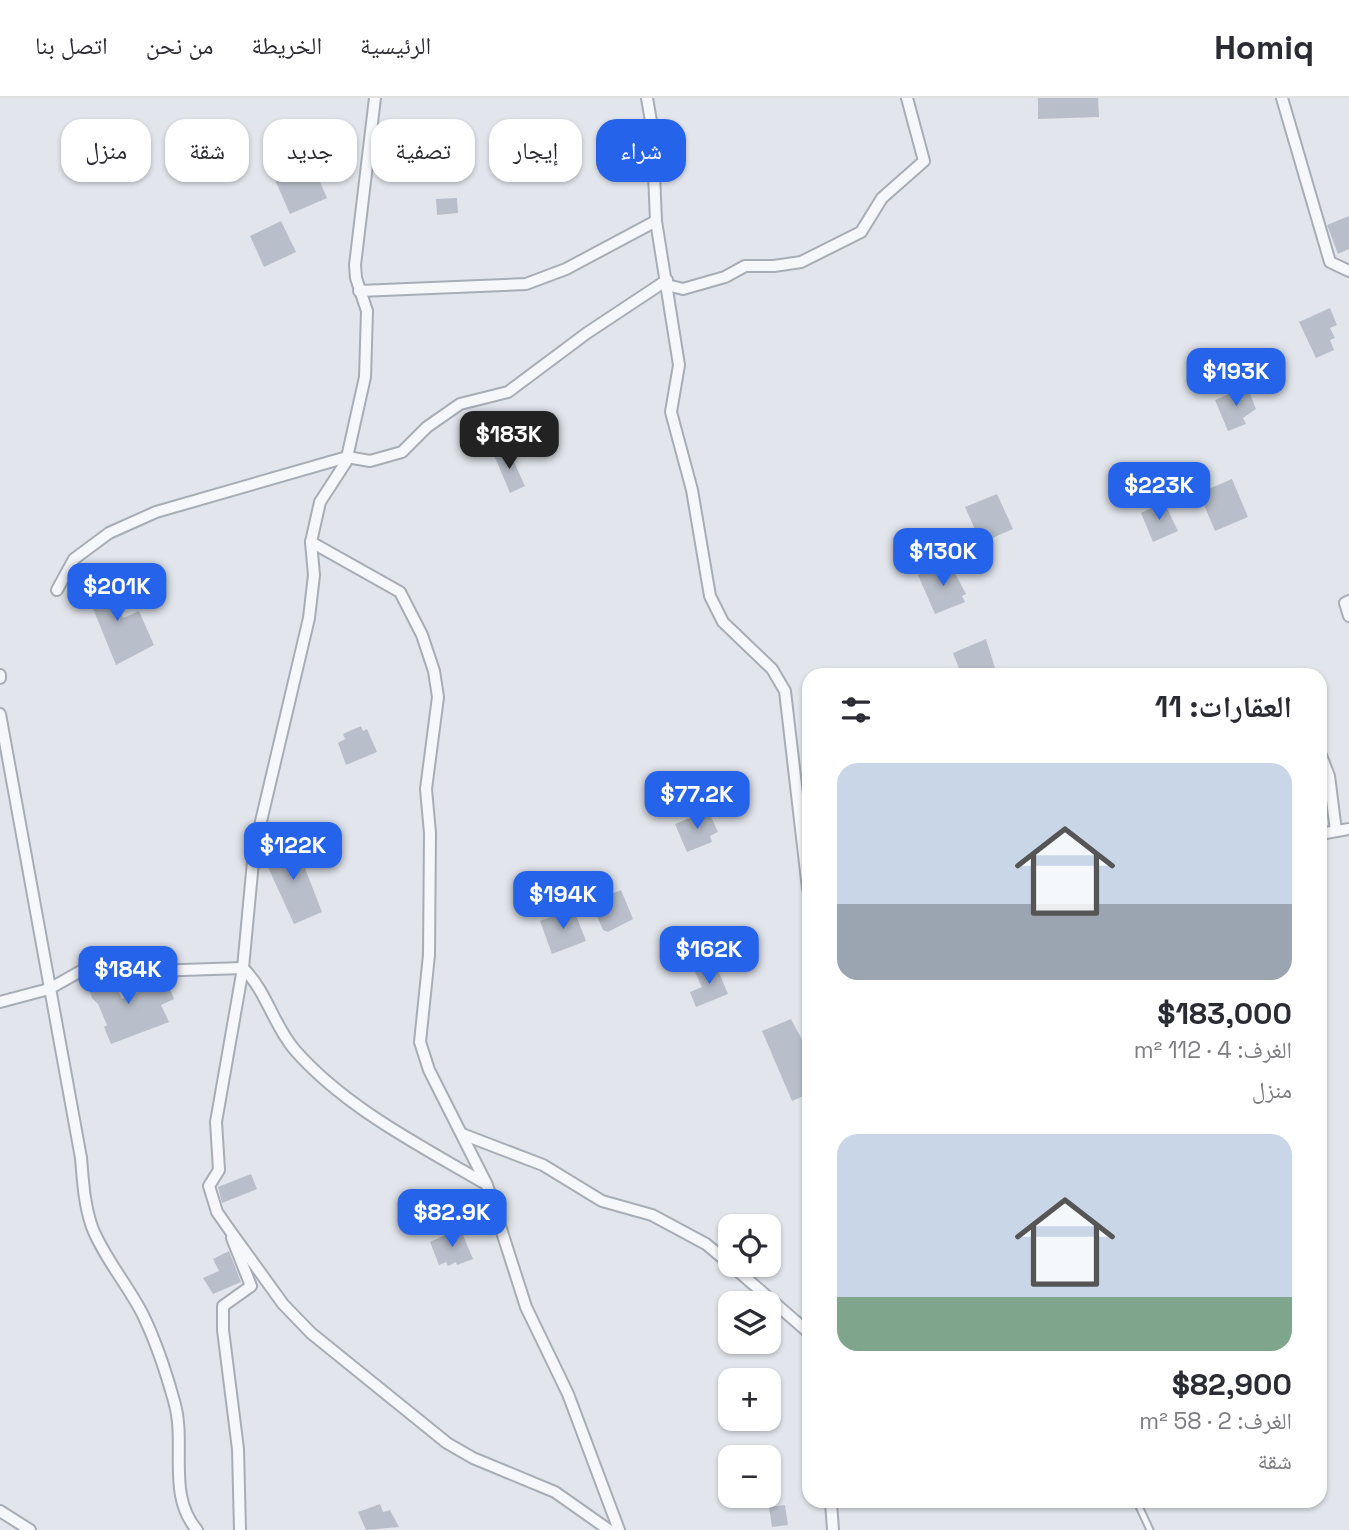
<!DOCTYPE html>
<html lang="ar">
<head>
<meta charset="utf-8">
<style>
	:root { --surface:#fff; --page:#f7f7f7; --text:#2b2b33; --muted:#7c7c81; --line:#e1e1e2; --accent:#2563eb }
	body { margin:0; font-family:"Space Grotesk","Noto Naskh Arabic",sans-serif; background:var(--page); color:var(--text); direction:rtl; height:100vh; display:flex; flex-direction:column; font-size:26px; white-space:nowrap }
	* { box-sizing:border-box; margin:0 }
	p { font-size:23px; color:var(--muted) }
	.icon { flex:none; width:38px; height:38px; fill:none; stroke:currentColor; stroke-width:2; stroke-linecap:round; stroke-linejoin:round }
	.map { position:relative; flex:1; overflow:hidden; direction:ltr }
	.sheet { position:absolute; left:802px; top:570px; width:525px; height:840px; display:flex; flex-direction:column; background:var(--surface); border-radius:21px; box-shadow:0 2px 5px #0004; direction:rtl }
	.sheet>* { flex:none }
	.guide { position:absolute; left:21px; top:21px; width:665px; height:63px; direction:rtl; display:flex; gap:14px }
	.fabs { position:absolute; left:718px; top:1116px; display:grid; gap:14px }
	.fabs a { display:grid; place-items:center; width:63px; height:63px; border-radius:14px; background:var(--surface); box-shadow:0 2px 5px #0004; font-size:35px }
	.price { position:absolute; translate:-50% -60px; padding:0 16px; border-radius:14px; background:var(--accent); color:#fff; font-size:23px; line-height:46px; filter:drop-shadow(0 2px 4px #0008) }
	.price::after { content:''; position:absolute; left:50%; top:42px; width:21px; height:16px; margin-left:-10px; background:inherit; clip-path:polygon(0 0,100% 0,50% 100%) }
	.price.active { background:#222; color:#fff }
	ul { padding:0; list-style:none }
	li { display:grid; align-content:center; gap:14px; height:371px; padding:0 35px }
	li span { display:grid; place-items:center; height:217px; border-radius:21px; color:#555 }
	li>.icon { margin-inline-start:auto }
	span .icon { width:126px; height:126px; fill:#fffc; stroke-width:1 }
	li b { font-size:30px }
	h2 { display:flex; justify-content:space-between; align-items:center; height:84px; padding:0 35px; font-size:30px }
	.chip { padding:0 24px; border-radius:21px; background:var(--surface); box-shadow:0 2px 5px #0004; font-size:24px; line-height:63px }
	.chip.active { background:var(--accent); color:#fff }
	header { display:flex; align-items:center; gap:42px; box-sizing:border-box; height:98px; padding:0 35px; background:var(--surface); border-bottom:2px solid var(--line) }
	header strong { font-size:33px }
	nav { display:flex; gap:38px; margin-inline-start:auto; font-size:24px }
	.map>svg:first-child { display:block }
</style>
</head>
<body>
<header>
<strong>Homiq</strong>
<nav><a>الرئيسية</a><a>الخريطة</a><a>من نحن</a><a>اتصل بنا</a></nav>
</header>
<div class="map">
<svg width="1349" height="1432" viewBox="0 0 1349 1432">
	<rect width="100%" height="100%" fill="#e2e6ec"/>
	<g fill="#b9bfca">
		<polygon points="1038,0 1098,0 1099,19 1038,21"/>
		<polygon points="309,59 327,100 290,116 272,75"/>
		<polygon points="457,100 458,115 437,117 436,101"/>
		<polygon points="1349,118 1349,151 1338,156 1327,127"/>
		<polygon points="281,123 296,154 264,169 250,138"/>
		<polygon points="1330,210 1337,227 1330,230 1335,240 1330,242 1334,252 1316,260 1299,224"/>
		<polygon points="1247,288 1256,311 1243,320 1246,326 1228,333 1215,302"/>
		<polygon points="508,351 525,388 510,395 494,357"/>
		<polygon points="1232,381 1248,419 1215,433 1199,395"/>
		<polygon points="997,396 1013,431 981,445 965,409"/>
		<polygon points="1164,404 1178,433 1153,444 1141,415"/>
		<polygon points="949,464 966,496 962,498 965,504 935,516 918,477"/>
		<polygon points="105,477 123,520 139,513 154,547 116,567 83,486"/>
		<polygon points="986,541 996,573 987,578 962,578 953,555"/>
		<polygon points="361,628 363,633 367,631 377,654 346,667 338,645 345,641 343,636"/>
		<polygon points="708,712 718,734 710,738 712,744 687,754 675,726"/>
		<polygon points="294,742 322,814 294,826 262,756"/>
		<polygon points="621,792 633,821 608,834 603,832 591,804"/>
		<polygon points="569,812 574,812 586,843 552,856 540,823"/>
		<polygon points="715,865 728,896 696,909 690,894 702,889 695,874"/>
		<polygon points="107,867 122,901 166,882 174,901 161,907 169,924 111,946 104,929 107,927 98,906 92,900 86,879"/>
		<polygon points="791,921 808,953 808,996 792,1003 762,933"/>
		<polygon points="251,1076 257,1091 222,1105 218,1089"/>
		<polygon points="460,1130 473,1161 457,1167 456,1164 448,1168 446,1164 439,1167 430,1144"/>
		<polygon points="229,1153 241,1184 213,1196 203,1180 219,1173 213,1161"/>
		<polygon points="380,1406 383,1414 390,1412 399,1429 366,1432 358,1414"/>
		<polygon points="785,1407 788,1427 772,1429 769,1409"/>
	</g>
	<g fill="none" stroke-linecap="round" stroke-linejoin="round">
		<g stroke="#a7adb7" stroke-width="9">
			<polyline id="lane" points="1137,1404 1150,1432"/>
		</g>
		<g stroke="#a7adb7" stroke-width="14">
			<g id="street">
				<polyline points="375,0 355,167 356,180 367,213 365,279 346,364 320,404 311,444 314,477 309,520 254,753 243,870 216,1024 219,1072 209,1088 217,1114 231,1134 283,1206 311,1235 447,1345 473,1360 555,1394 609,1432"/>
				<polyline points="647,0 652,29 656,123 679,267 671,314 692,392 710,498 723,524 772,571 785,593 808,791"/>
				<polyline points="1282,0 1330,164 1349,173"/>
				<polyline points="667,187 683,191 725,179 745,168 774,168 801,164 861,134 882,100 924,63 907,0"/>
				<polyline points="359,193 526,186 566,171 656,123"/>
				<polyline points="311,444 400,494 422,537 434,573 438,599 426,691 430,735 429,857 420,944 429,972 487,1087 526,1209 568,1296 619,1432"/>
				<polyline points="57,492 74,461 109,435 156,414 347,359 370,363 402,354 427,329 460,306 508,294 587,235 667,182"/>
				<polyline points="1349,503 1345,505 1349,518"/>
				<polyline points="0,577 0,580"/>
				<path d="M0 616 81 1060C83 1083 84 1106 92 1129 104 1160 128 1187 143 1217 156 1244 166 1274 174 1303 187 1346 166 1396 197 1432"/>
				<polyline points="1320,655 1329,678 1336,733"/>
				<polyline points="1320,736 1349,731"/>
				<path d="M0 904 49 891 111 856 152 873 243 870C267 894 273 926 294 951 344 1009 421 1048 486 1086"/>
				<polyline points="462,1036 543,1067 602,1103 652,1117 706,1146 730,1166"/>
				<polyline points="232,1140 251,1188 223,1208 223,1232 238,1351 240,1432"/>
				<polyline points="731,1167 808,1234"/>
				<polyline points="831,1404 833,1432"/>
				<polyline points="0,1413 30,1432"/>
			</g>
		</g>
		<use href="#lane" stroke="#f6f7fa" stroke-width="5"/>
		<use href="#street" stroke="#f6f7fa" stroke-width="10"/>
	</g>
</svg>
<div class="fabs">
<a><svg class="icon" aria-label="locate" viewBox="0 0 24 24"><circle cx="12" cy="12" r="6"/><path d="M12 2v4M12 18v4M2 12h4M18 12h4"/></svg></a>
<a><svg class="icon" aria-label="layers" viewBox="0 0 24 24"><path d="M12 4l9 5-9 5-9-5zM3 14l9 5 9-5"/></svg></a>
<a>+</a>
<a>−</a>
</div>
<b class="price" style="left:1236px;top:310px">$193K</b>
<b class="price active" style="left:509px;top:373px">$183K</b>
<b class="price" style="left:1159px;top:424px">$223K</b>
<b class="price" style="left:943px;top:490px">$130K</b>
<b class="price" style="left:117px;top:525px">$201K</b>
<b class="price" style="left:697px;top:733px">$77.2K</b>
<b class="price" style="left:293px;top:784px">$122K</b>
<b class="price" style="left:563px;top:833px">$194K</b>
<b class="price" style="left:709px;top:888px">$162K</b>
<b class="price" style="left:128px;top:908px">$184K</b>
<b class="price" style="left:452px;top:1151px">$82.9K</b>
<div class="guide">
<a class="chip active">شراء</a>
<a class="chip">إيجار</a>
<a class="chip">تصفية</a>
<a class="chip">جديد</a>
<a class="chip">شقة</a>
<a class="chip">منزل</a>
</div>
<section class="sheet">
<h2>العقارات: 11<svg class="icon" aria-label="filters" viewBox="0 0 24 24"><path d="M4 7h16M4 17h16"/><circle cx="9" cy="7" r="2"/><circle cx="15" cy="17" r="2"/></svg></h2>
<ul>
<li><span style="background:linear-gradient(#c9d6e8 65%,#9aa5b1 0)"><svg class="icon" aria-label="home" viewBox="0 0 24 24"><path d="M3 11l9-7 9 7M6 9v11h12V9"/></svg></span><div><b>$183,000</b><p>الغرف: 4 · 112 m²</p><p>منزل</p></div></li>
<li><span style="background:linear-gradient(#c9d6e8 75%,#7fa58c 0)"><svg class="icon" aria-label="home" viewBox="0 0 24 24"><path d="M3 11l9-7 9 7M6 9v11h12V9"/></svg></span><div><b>$82,900</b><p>الغرف: 2 · 58 m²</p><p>شقة</p></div></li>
</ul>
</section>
</div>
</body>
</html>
